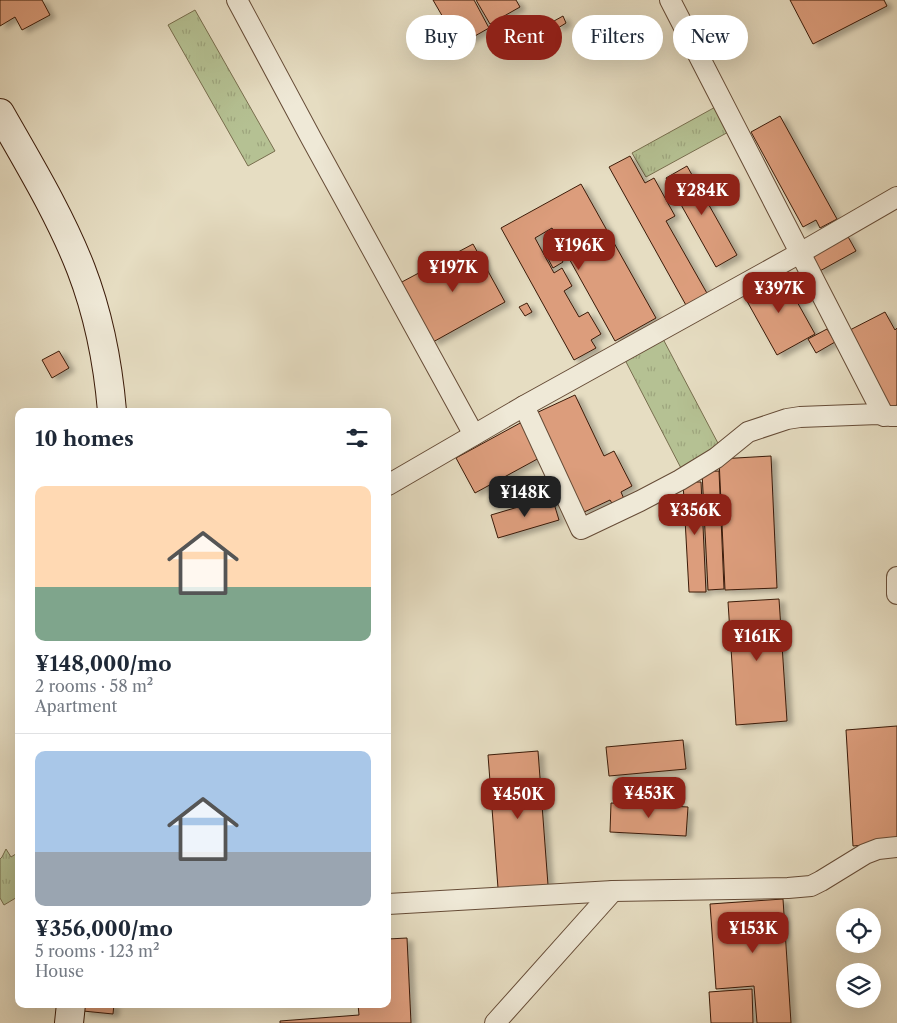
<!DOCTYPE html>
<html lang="en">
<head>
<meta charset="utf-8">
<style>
	:root { --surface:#fff; --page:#f6f6f7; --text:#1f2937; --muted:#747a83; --line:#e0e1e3; --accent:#8f2418 }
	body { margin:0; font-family:"Libre Caslon Text",serif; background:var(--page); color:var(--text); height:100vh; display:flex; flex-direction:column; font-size:19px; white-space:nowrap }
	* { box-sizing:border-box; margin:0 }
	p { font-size:16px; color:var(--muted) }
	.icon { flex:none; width:28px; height:28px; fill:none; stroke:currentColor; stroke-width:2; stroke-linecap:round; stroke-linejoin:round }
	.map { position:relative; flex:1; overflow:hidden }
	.side { position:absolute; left:15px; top:408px; width:376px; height:600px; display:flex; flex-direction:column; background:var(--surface); border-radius:10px; box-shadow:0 5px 20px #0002 }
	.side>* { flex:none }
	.guide { position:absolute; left:406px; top:15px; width:415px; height:45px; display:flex; gap:10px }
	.controls { position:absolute; left:836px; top:908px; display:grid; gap:10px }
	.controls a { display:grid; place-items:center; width:45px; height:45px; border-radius:50%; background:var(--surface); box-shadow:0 5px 20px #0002; font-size:25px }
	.price { position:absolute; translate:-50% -42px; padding:0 11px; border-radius:10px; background:var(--accent); color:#fff; font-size:16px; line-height:32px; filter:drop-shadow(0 1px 2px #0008) }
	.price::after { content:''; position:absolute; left:50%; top:30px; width:15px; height:11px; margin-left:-8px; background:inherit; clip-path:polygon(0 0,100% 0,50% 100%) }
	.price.current { background:#222; color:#fff }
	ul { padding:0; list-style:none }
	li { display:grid; align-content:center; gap:10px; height:265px; padding:0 20px }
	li+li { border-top:1px solid var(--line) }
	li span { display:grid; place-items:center; height:155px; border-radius:10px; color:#555 }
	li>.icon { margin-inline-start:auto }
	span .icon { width:90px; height:90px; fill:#fffc; stroke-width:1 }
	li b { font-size:21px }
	h2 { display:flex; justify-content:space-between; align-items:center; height:60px; padding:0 20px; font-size:21px }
	.tag { padding:0 18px; border-radius:22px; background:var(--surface); box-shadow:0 5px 20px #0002; font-size:18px; line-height:45px }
	.tag.current { background:var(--accent); color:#fff }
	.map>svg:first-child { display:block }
</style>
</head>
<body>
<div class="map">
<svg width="897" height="1023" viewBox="0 0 897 1023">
	<defs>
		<pattern id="grass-tufts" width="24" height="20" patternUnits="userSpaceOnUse" patternTransform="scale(1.25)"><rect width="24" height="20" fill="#b5c193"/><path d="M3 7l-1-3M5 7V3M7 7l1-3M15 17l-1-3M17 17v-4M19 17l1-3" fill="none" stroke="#9da57d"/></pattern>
		<filter id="shadow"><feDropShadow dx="5.5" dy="3" stdDeviation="2.5" flood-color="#0004"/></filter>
	</defs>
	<rect width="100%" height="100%" fill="#e6ddc2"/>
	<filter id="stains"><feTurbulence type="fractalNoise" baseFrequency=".004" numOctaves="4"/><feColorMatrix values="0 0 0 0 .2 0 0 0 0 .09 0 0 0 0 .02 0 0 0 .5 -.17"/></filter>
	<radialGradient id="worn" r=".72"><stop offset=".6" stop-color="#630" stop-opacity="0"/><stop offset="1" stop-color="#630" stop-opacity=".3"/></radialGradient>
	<g fill="url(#grass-tufts)" stroke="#786e4e">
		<polygon points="195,10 275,151 248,166 168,25"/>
		<polygon points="719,105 732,130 646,177 632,153"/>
		<polygon points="662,337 720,447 683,472 624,358"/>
		<polygon points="6,849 11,857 19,852 19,896 4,905 0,898 0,859 2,857"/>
	</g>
	<g fill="#dc9d7c" stroke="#3b1b09" filter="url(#shadow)">
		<polygon points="0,0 42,0 50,15 22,30 15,17 0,26"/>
		<polygon points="433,0 474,0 489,28 459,45"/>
		<polygon points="476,0 516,0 520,7 490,24"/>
		<polygon points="790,0 884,0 887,6 813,44"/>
		<polygon points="563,16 566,23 558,28 554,21"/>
		<polygon points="780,116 837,219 820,228 816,220 803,227 751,132"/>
		<polygon points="630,156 645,183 654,178 675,216 666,221 708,295 687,307 609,167"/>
		<polygon points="687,166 737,255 716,267 666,178"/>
		<polygon points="581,184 656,318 615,341 552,228 535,238 554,273 562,268 572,286 564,291 579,317 588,312 601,334 591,340 596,348 574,360 501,228"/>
		<polygon points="846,233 856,251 818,272 808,255"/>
		<polygon points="473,244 505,302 433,342 400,283"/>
		<polygon points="555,248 563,262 553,268 545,253"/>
		<polygon points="781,273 815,334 777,355 743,294"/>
		<polygon points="527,303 532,312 525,316 519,307"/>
		<polygon points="885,312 895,330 897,328 897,405 888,409 848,331"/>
		<polygon points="827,329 835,342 816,353 808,339"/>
		<polygon points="59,351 69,368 52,378 42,360"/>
		<polygon points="575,395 604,456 614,451 632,486 621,492 624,499 613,505 610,500 582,513 534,414"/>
		<polygon points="522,422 541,457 475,493 456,458"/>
		<polygon points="771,456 777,588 725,590 719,459"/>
		<polygon points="719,471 724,589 708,590 702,472"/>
		<polygon points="683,482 701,482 706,592 689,592"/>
		<polygon points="552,497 559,520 498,538 491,515"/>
		<polygon points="779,599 787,721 736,725 728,602"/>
		<polygon points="897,726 897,842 853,846 846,730"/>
		<polygon points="683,740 686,769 609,776 606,747"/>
		<polygon points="538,751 548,885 498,888 488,755"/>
		<polygon points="611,803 688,807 686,836 610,832"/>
		<polygon points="783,899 791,1023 757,1023 754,986 716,989 710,904"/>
		<polygon points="407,938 411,1023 280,1023 280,1021 359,1015 358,1004 388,1004 388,939"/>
		<polygon points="752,989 753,1023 711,1023 709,992"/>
		<polygon points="84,1004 114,1004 113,1014 83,1011"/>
	</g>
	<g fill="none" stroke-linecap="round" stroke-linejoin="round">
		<g stroke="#664c37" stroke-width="22">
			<g id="street">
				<polyline points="237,0 311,138 474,435"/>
				<polyline points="670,0 884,416"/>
				<polyline points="524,406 581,529 640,501 680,480 716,458 748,432 787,419 800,417 878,414 890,416 897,416"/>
				<polyline points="388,485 524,406 800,253 897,197"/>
				<polyline points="897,577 897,594"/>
				<polyline points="388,904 613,891 788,888 811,886 821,881 865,854 878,849 897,847"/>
				<polyline points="495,1023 613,891"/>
			</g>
		</g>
		<g stroke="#3b1b09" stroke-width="30">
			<g id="secondary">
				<path d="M0 113C29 164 60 215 81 269 98 313 108 364 112 411"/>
				<polyline points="69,1023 71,1004"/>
			</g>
		</g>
		<use href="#street" stroke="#efe9d7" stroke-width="20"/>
		<use href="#secondary" stroke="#efe9d7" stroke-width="28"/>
	</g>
	<rect width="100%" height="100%" filter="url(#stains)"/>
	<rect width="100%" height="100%" fill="url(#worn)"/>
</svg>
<div class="controls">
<a><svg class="icon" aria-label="locate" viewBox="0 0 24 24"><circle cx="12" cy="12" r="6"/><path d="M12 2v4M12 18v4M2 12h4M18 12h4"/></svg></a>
<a><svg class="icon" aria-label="layers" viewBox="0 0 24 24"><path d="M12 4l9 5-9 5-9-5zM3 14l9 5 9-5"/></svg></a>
</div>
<b class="price" style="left:702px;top:216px">¥284K</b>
<b class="price" style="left:579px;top:271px">¥196K</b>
<b class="price" style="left:453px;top:293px">¥197K</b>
<b class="price" style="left:779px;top:314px">¥397K</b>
<b class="price current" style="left:525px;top:518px">¥148K</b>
<b class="price" style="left:695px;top:536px">¥356K</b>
<b class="price" style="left:757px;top:662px">¥161K</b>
<b class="price" style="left:649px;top:819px">¥453K</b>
<b class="price" style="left:518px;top:820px">¥450K</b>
<b class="price" style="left:753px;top:954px">¥153K</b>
<div class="guide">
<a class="tag">Buy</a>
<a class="tag current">Rent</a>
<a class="tag">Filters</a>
<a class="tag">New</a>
</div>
<section class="side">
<h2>10 homes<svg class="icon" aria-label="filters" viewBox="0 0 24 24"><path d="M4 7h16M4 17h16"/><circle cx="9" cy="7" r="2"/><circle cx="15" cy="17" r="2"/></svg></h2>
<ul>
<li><span style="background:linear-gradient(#ffd9b3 65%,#7fa58c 0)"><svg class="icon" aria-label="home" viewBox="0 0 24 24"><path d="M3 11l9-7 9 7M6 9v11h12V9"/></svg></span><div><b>¥148,000/mo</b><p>2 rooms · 58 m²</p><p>Apartment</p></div></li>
<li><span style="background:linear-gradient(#a9c7e8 65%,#9aa5b1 0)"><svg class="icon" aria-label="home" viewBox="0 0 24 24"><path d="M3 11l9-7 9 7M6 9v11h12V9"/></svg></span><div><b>¥356,000/mo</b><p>5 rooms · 123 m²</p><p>House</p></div></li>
</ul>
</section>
</div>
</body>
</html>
